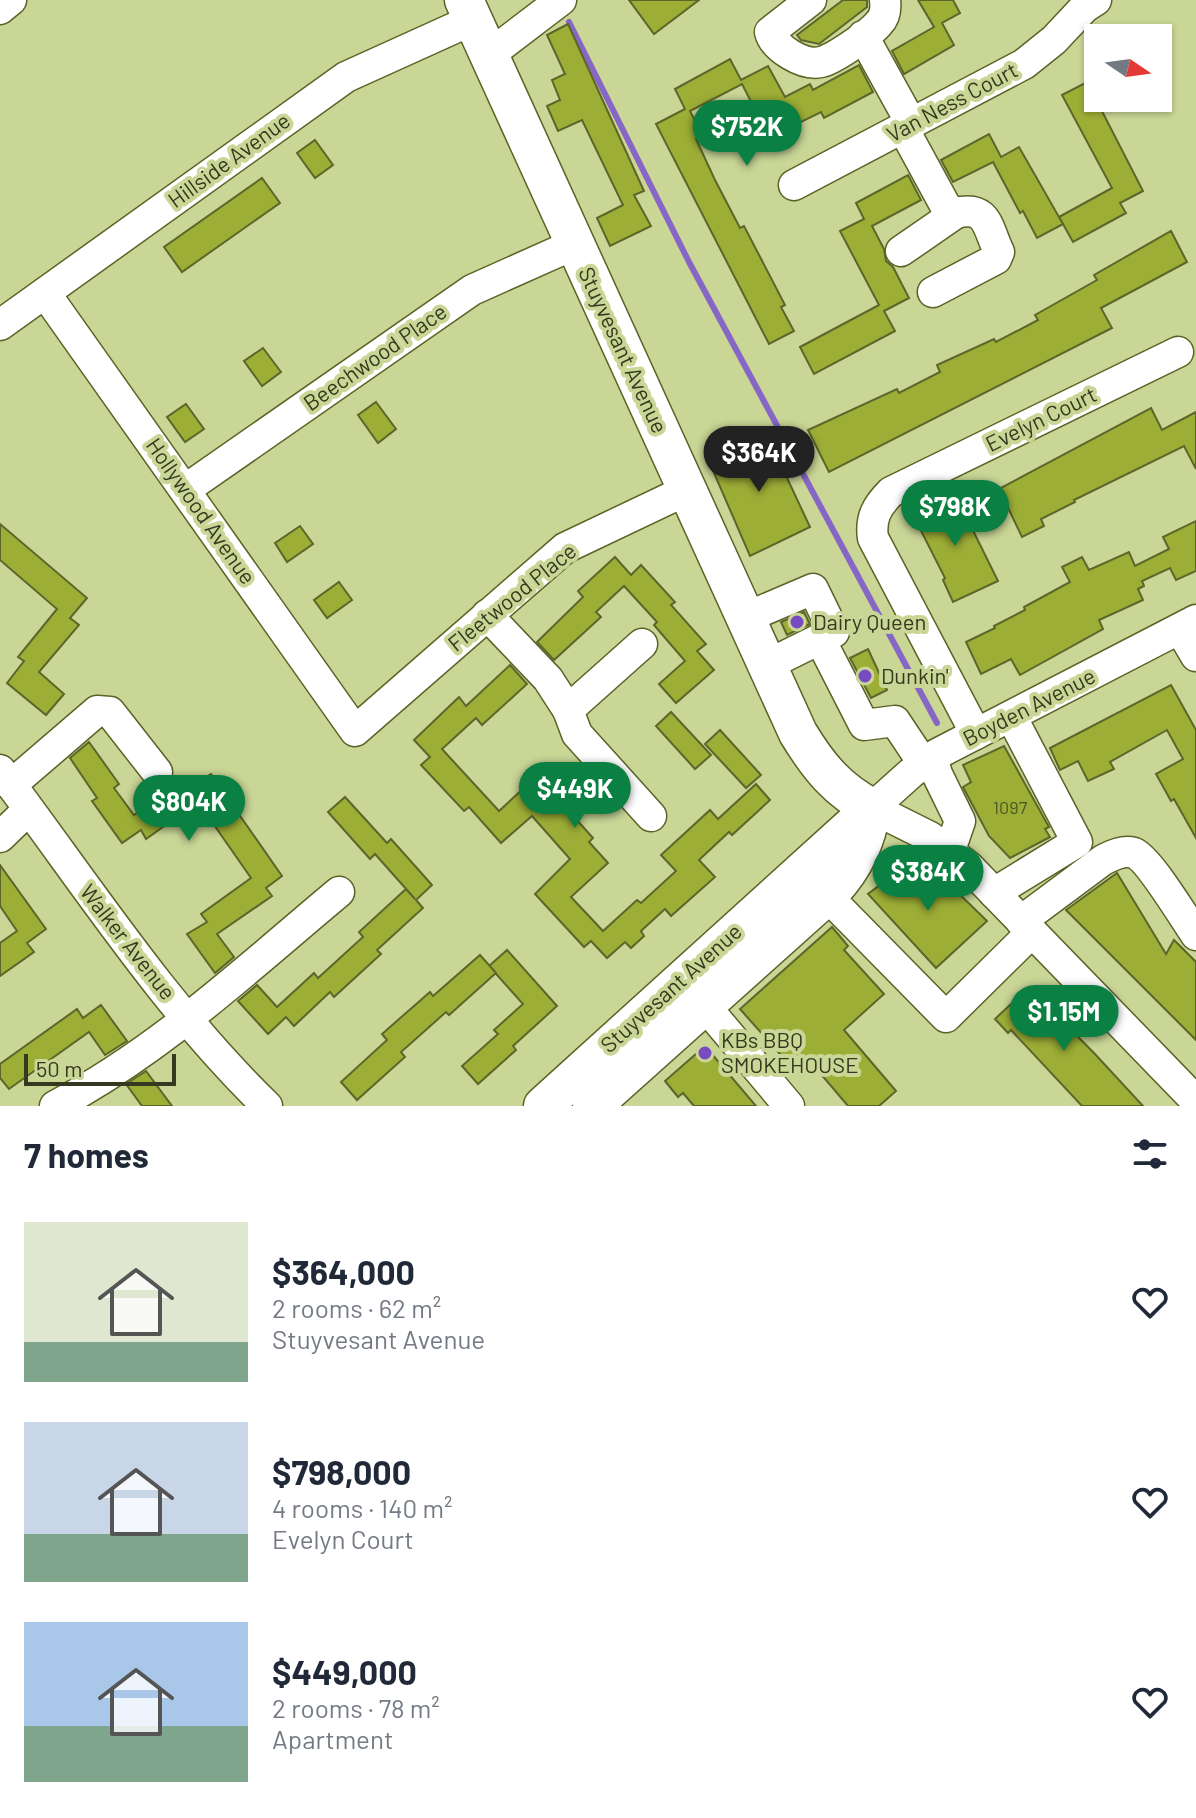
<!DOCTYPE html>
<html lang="en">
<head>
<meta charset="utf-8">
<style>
	:root { --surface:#fff; --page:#f2f2f3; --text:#1f2937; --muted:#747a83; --accent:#0b8043 }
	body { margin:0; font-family:Barlow,sans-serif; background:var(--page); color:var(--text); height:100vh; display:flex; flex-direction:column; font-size:30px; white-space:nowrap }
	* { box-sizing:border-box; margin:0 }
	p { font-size:26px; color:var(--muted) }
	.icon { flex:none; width:44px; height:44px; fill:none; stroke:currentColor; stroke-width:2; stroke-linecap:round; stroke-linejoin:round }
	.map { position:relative; height:1106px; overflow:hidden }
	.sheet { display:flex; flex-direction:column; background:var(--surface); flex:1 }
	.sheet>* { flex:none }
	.needle { width:52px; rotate:103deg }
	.buttons { position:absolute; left:1084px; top:24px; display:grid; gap:16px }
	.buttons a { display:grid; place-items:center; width:88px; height:88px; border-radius:0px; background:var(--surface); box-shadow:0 2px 6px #0004; font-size:40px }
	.scale { position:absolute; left:24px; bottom:20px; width:152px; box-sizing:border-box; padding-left:8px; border:4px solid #34391f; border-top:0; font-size:22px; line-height:28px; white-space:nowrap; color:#34391f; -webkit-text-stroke:6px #c9d696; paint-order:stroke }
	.price { position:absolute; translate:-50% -68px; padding:0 18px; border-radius:28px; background:var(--accent); color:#fff; font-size:26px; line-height:52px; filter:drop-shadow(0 2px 4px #0008) }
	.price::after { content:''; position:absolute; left:50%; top:48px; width:24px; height:18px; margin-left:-12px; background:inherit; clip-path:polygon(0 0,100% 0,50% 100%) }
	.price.current { background:#222; color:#fff }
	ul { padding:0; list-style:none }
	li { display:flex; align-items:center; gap:24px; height:200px; padding:0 24px }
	li span { display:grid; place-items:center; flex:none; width:224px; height:160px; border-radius:0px; color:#555 }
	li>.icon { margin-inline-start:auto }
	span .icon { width:96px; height:96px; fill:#fffc; stroke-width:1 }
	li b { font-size:34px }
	h2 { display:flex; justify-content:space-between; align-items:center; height:96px; padding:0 24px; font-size:34px }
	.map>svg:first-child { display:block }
</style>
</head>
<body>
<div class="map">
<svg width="1196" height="1106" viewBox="0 0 1196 1106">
	<rect width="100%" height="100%" fill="#c9d696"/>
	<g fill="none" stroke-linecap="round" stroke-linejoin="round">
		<polyline stroke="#8667c6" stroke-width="6" points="569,22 689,262 937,723"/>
	</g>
	<g fill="#9dae36" stroke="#5d662a" stroke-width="2">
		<polygon points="629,0 699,0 654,34"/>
		<polygon points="843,0 867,0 867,7 819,44 801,40 797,35"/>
		<polygon points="918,0 953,0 960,13 942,23 954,45 904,74 892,51 934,27"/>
		<polygon points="568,24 644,191 634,195 651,226 610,246 597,218 623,205 582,120 558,131 547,106 560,100 552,80 565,74 547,35"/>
		<polygon points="730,59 741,80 768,66 785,97 810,84 813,90 859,65 873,92 824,118 821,112 795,125 786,107 761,121 742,84 690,111 703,136 696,139 715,180 740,228 744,226 785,305 781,307 794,331 769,344 656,124 685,109 675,89"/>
		<polygon points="1087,82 1143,191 1120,203 1126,213 1073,242 1059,217 1112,188 1062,95"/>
		<polygon points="989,134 1001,157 1019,147 1063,224 1037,238 1023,211 1020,213 993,162 953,182 941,160"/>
		<polygon points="315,140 333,165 315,178 297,153"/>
		<polygon points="908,175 921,200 872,226 884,249 886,261 893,267 909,298 884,311 895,331 814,374 800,347 879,305 840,231 864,219 856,203"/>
		<polygon points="262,178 280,203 182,272 164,247"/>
		<polygon points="1171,231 1187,262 1101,308 1112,328 829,472 808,430 897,389 899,393 940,372 937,365 994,339 996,342 1038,320 1035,315 1097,280 1094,275"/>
		<polygon points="263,348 281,372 262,386 244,361"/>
		<polygon points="376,402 396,429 378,443 358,415"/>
		<polygon points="186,404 204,429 185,442 167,417"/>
		<polygon points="1151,408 1162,430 1196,412 1196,469 1184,446 1074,500 1075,502 1041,519 1044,526 1022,537 999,489"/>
		<polygon points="766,433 810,527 750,556 708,459"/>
		<polygon points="955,494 998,581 953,602 943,580 945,578 913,515"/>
		<polygon points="1196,521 1196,571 1176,580 1170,568 1142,581 1144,586 1138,589 1143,600 1099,620 1103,629 1020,675 1011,659 981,674 966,642 995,628 994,626 1025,610 1024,607 1070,582 1062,567 1082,557 1089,570 1129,552 1135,566 1169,549 1163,537"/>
		<polygon points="0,524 87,598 70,618 79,625 39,672 64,694 46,715 7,683 24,661 18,657 57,609 0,560"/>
		<polygon points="300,526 313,544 287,562 275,543"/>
		<polygon points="615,557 631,575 641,565 675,602 671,605 706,644 697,651 714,670 676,703 659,684 685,661 654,625 657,622 624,586 596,612 601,617 554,660 537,642 583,597 578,591"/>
		<polygon points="339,582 352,600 327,618 314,600"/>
		<polygon points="804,612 810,624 787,635 781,622"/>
		<polygon points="868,649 887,690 871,698 850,658"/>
		<polygon points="510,665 527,684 482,725 476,718 442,749 499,811 527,785 541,800 551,791 593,838 589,842 608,863 571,897 603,931 637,900 641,903 676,871 661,855 710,810 718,819 756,784 770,800 732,835 729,832 699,860 715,877 671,916 665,909 641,931 644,936 631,948 625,942 607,958 591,941 584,947 535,894 570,859 532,816 501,843 469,807 464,811 421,765 430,757 414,740 459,697 466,706"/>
		<polygon points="1171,685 1196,730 1196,838 1174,799 1171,801 1156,774 1183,759 1167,730 1110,762 1114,769 1088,781 1078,761 1060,770 1050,748"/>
		<polygon points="671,712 711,755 695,769 656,726"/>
		<polygon points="720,730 761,775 746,788 705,744"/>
		<polygon points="89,742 119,784 114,788 134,815 185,779 190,787 211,774 282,876 266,888 272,896 217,934 234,957 215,973 187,934 207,922 201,914 251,878 198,802 146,839 141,830 122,843 92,801 97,798 70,758"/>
		<polygon points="1004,746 1049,827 1045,829 1050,837 1010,858 989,836 963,787 971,782 963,765"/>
		<polygon points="345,797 387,843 391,839 432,885 416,900 423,908 377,950 381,954 334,997 330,992 294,1026 286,1017 268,1034 238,1001 257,985 277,1007 314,973 318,978 363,937 359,932 406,889 415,899 375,854 370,859 328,812"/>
		<polygon points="0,865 46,929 27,943 34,952 0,976 0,943 17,931 0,906"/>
		<polygon points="909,870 927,872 945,880 987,921 936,968 868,894 892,876"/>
		<polygon points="1117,873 1166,954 1174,940 1196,962 1196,1040 1066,910"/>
		<polygon points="832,927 848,946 844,950 884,994 844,1030 896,1091 879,1106 848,1106 809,1060 796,1072 740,1009"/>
		<polygon points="507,950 557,1006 513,1046 516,1050 478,1084 462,1066 498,1034 494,1030 523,1004 489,966"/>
		<polygon points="480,955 496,973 449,1015 446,1012 401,1052 405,1057 357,1100 341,1082 387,1040 382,1034 430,992 433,996"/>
		<polygon points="1029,987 1094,1053 1143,1106 1082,1106 1011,1030 1008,1033 995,1019"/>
		<polygon points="101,1005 127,1041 105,1055 89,1032 9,1089 0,1078 0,1064 77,1009 83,1018"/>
		<polygon points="705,1046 756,1106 694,1106 683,1093 678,1097 665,1081"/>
		<polygon points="146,1071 172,1106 142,1106 126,1084"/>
	</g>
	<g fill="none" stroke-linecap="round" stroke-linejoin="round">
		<g stroke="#5a6326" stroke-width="33">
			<g id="minor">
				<path d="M811 0 770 32C774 48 803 66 821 62 834 59 870 34 879 23 885 17 886 8 885 0"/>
				<polyline points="0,9 11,0"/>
				<polyline points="863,36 911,123"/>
				<polyline points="489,55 561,0"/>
				<path d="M903 128 946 207 956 213C988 205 987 227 999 252L996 259 933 292"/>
				<polyline points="794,185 1024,64 1054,40 1085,7 1096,0"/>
				<polyline points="901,251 956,213"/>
				<polyline points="45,293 355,731 565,548 687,490"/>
				<polyline points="0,325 346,77 472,20"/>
				<polyline points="186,489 472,290 575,244"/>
				<polyline points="487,615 548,679 568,710 577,734 651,816"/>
				<polyline points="745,618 813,589 834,632 767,665"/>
				<polyline points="1196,620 937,754 911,773 872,808 930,837 968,866 1196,1101"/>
				<polyline points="1180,629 1196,656"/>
				<polyline points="820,639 864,725 895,721 923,763"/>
				<polyline points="568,710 642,644"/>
				<path d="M976 734 873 538C870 518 877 506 891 492L1178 352"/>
				<polyline points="932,757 937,774 960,821 950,850"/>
				<path d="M0 770C86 884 164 1006 267 1106"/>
				<polyline points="11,785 97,711 110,712 157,772"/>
				<polyline points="0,837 28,810"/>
				<polyline points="994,893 1077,842 1011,716"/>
				<polyline points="827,896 946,1017 1032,932"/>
				<path d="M1021 921 1103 860C1113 855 1123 850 1134 853 1149 859 1185 919 1196 935"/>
				<polyline points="690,988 789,1106"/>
				<path d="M55 1106C160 1051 249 967 339 892"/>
			</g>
		</g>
		<g stroke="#5a6326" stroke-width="41">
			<g id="major">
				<path d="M464 0 798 733C818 766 837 790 872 808"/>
				<polyline points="543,1106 872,808"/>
				<path d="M592 1106 832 891C855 866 866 841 872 808"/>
			</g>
		</g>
		<use href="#minor" stroke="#fff" stroke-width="30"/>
		<use href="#major" stroke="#fff" stroke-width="38"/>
	</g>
	<g fill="#784bc3" stroke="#c9d696" stroke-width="3">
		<circle cx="797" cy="622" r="8"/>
		<circle cx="865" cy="676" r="8"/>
		<circle cx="705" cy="1053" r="8"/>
	</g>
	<g text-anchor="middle" stroke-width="8" stroke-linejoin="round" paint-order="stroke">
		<g font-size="18" fill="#4e5625">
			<text x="1010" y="814">1097</text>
		</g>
		<g font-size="22" fill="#34391f" stroke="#c9d696">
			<text transform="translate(952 102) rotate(-28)" y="8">Van Ness Court</text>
			<text transform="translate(229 160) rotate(-36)" y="8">Hillside Avenue</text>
			<text transform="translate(623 350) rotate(65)" y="8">Stuyvesant Avenue</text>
			<text transform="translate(375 357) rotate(-35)" y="8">Beechwood Place</text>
			<text transform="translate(1041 419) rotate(-26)" y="8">Evelyn Court</text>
			<text transform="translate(201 511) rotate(55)" y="8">Hollywood Avenue</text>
			<text transform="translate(512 597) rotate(-39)" y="8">Fleetwood Place</text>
			<text transform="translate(1029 707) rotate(-27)" y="8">Boyden Avenue</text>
			<text transform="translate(128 942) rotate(52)" y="8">Walker Avenue</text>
			<text transform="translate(671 988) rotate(-42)" y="8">Stuyvesant Avenue</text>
		</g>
		<g font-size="22" fill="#34391f" stroke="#c9d696" text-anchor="start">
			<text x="813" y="630">Dairy Queen</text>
			<text x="881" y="684">Dunkin'</text>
			<text x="721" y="1048">KBs BBQ<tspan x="721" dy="25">SMOKEHOUSE</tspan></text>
		</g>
	</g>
</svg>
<div class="buttons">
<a><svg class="needle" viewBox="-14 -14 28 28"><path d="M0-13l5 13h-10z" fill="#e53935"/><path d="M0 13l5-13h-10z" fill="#747a83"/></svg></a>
</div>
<div class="scale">50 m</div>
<b class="price" style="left:747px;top:168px">$752K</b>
<b class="price current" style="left:759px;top:494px">$364K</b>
<b class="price" style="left:955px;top:548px">$798K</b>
<b class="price" style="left:575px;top:830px">$449K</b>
<b class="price" style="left:189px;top:843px">$804K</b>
<b class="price" style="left:928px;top:913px">$384K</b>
<b class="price" style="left:1064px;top:1053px">$1.15M</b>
</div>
<section class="sheet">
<h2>7 homes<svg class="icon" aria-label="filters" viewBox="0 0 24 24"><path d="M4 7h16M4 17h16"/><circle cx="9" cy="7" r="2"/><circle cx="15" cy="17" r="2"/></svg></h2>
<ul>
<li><span style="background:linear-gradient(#dfe7d0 75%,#7fa58c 0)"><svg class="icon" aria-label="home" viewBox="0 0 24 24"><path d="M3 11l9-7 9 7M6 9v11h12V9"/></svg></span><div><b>$364,000</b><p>2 rooms · 62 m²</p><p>Stuyvesant Avenue</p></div><svg class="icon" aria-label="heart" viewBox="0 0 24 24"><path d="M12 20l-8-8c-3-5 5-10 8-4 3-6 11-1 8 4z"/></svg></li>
<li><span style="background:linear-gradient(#c9d6e8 70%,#7fa58c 0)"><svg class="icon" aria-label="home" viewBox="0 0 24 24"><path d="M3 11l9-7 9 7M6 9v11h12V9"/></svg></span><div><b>$798,000</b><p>4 rooms · 140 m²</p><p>Evelyn Court</p></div><svg class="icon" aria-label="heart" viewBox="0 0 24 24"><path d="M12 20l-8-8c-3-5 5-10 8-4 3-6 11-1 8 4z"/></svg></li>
<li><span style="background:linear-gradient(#a9c7e8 65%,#7fa58c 0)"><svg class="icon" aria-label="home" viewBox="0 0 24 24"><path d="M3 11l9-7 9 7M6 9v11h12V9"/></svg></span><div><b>$449,000</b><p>2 rooms · 78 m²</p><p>Apartment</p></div><svg class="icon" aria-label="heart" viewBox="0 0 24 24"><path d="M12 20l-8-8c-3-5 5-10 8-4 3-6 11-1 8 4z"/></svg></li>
</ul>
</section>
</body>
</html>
